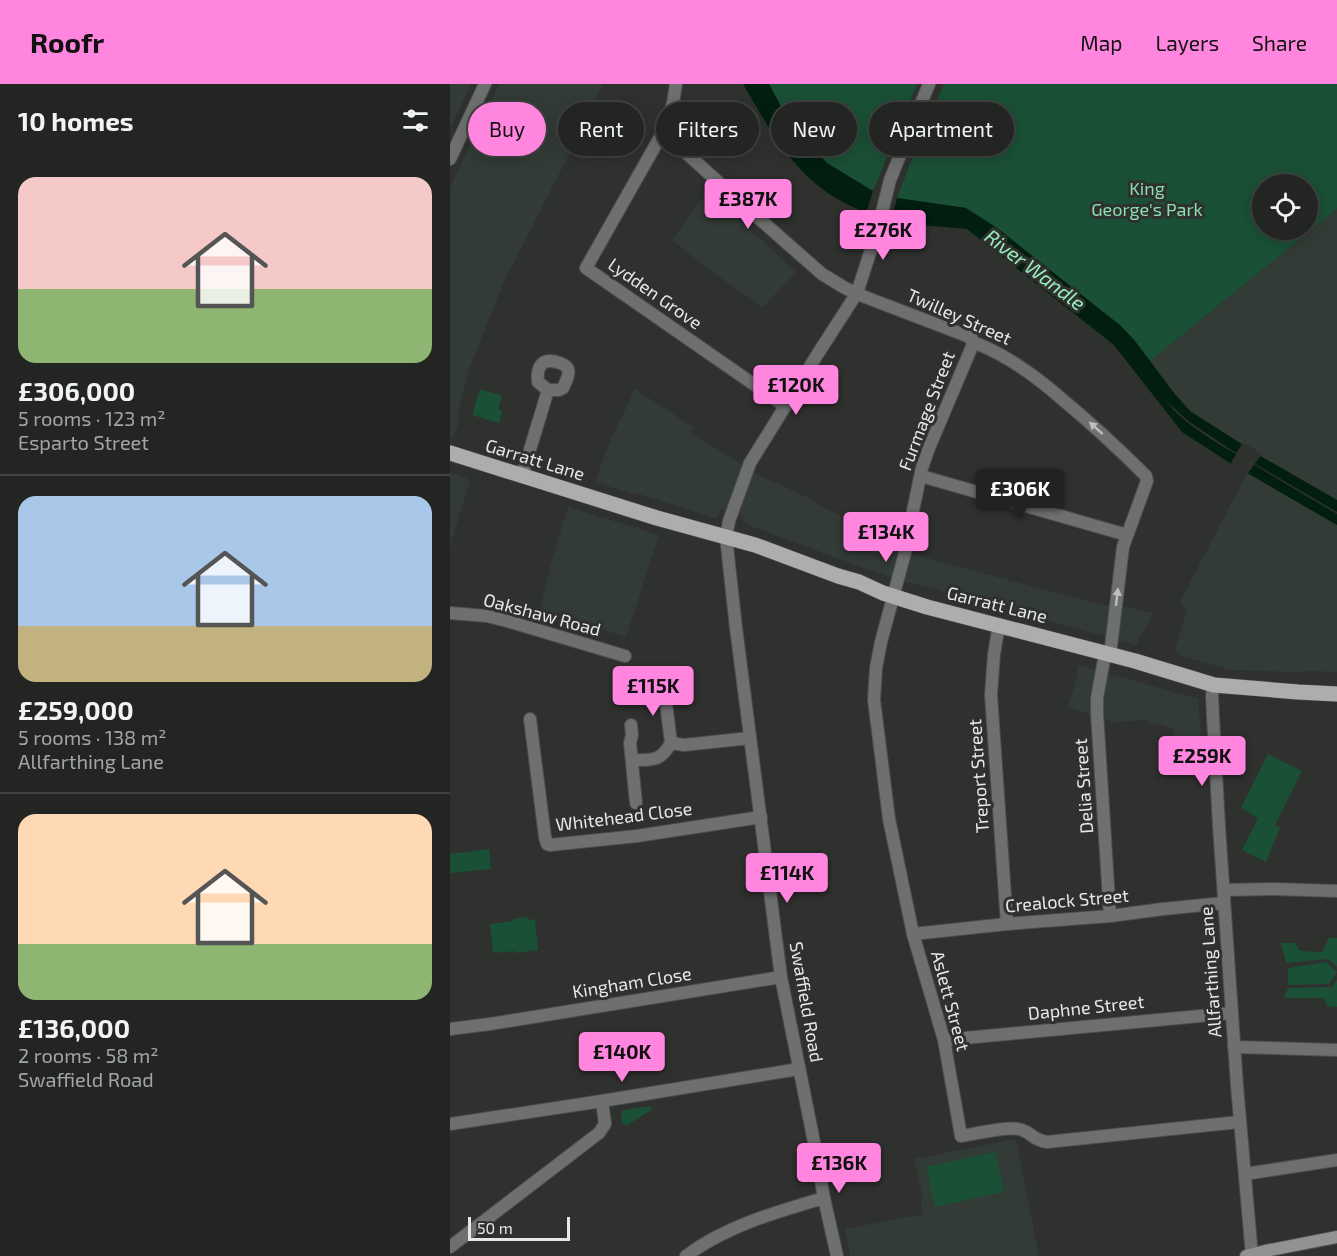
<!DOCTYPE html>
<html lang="en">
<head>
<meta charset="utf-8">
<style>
	:root { --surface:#232523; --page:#2b2d2b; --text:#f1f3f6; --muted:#a3a5a6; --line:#404241; --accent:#ff85df }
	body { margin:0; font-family:"Exo 2",sans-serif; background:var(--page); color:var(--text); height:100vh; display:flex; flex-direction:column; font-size:22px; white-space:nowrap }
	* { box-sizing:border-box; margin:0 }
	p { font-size:20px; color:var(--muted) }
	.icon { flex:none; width:33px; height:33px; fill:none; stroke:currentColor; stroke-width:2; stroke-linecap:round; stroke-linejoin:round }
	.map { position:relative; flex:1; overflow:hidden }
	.side { display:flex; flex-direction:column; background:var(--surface); width:450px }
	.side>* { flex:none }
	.top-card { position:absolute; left:18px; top:18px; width:570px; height:54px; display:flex; gap:12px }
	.fabs { position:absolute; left:802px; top:90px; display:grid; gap:12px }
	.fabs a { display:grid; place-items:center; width:66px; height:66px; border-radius:50%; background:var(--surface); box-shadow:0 3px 15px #0003,0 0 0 2px var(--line); font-size:30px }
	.scale { position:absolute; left:18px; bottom:15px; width:102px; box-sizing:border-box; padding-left:6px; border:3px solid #e6e7e7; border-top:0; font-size:16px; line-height:21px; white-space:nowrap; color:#e6e7e7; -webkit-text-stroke:4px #2f312f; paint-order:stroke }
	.price { position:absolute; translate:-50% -51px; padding:0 14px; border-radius:6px; background:var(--accent); color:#111; font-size:20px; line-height:39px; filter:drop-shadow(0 2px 3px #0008) }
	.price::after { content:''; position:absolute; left:50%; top:36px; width:18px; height:14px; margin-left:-9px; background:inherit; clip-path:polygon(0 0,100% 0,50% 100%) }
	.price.active { background:#222; color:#fff }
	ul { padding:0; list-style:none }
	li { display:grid; align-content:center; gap:12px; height:318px; padding:0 18px }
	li+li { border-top:2px solid var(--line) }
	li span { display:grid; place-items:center; height:186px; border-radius:18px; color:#555 }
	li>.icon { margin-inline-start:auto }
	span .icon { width:108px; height:108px; fill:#fffc; stroke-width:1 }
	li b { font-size:26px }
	h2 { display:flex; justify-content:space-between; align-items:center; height:72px; padding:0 18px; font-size:26px }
	.pill { padding:0 21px; border-radius:27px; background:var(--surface); box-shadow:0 3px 15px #0003,0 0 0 2px var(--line); font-size:21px; line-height:54px }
	.pill.active { background:var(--accent); color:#111 }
	header { display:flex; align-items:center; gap:36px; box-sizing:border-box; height:84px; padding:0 30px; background:var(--accent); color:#111 }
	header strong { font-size:28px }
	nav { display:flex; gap:33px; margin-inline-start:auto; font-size:21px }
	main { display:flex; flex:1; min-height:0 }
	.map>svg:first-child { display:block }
</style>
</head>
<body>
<header>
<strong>Roofr</strong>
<nav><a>Map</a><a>Layers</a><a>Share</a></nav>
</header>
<main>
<section class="side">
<h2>10 homes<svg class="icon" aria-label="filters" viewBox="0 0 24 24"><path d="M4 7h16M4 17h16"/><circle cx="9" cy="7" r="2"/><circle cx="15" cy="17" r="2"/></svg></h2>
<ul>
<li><span style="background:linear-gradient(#f6c9c9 60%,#8fb573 0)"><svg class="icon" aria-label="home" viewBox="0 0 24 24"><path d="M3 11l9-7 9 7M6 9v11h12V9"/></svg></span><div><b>£306,000</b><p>5 rooms · 123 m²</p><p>Esparto Street</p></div></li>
<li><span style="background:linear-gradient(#a9c7e8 70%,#c2b280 0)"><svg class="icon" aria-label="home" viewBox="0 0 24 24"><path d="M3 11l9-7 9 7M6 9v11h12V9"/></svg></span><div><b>£259,000</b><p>5 rooms · 138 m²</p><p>Allfarthing Lane</p></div></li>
<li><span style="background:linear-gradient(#ffd9b3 70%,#8fb573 0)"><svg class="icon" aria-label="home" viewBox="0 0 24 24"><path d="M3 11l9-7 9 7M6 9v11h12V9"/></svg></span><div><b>£136,000</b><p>2 rooms · 58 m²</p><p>Swaffield Road</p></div></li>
</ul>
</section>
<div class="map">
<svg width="887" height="1172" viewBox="0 0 887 1172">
	<rect width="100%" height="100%" fill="#2f312f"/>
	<g fill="#333b36">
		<polygon points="0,0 21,0 0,44"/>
		<polygon points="49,0 153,0 134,43 112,84 52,202 20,283 11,315 7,336 9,337 4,354 0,352 0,104"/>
		<polygon points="258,107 346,188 313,223 265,190 222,156"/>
		<polygon points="887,125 887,416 812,373 740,327 724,309 700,277"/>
		<polygon points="185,305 243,343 241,349 309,391 363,416 363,418 392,432 390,437 400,441 399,446 441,465 653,521 678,523 703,529 686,561 436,492 295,440 293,436 294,432 271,425 267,435 183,408 182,410 145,398 160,357"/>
		<polygon points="0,388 20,396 0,462"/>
		<polygon points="797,389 887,441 887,588 860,587 847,588 781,586 728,571 725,565 737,526 730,518"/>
		<polygon points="118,423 209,451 176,553 90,526 101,479"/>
		<polygon points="628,581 748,615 751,654 722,655 725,645 706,639 700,640 695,636 660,639 659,636 618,623 626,597"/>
		<polygon points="566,1055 589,1172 400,1172 395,1145 473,1130 471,1119 472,1111 464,1075"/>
	</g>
	<g fill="#1a5035" fill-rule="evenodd">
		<polygon points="319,0 467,0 423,107 377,80 340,39"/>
		<path d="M494 0H887V125L700 277 671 242 547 144 516 124 447 114 458 85ZM813 100H858V146H813Z"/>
		<polygon points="30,305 52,312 48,325 52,327 49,339 22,331"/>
		<polygon points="818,670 852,687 825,741 830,744 816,778 792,766 808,734 791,724"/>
		<polygon points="39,765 41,785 0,789 0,770"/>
		<polygon points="77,833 78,836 85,835 88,866 66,869 65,867 43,869 40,840 63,837 63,835"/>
		<polygon points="879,854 887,854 887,883 878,875 836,879 831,859 845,859 850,867 872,868"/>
		<polygon points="876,878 887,888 879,900 838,901 838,884"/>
		<polygon points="887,896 887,923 877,922 874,914 834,914 838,904 882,903"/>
		<polygon points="200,1022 202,1024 201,1026 176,1042 172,1039 171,1029 173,1026"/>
		<polygon points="545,1068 554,1108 485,1123 476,1083"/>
	</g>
	<path fill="#011e10" d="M293 0H319L340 39 377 79 423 107 447 114 516 124 547 144 671 242 685 257 724 309 740 327 812 373 887 416V428L778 364 737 336 715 316C735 342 772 362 800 378 829 396 858 413 887 430V441L780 379 732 348 664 261 517 145 458 140 416 129V128C353 107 325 55 293 0Z"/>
	<g fill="#2f312f">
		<polygon points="424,104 448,111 440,139 415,132"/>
		<polygon points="793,358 812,370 796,392 779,382"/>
	</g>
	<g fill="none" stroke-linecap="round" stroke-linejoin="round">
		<g stroke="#4c4e4c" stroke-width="14">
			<g id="street">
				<polyline points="226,0 223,19 213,48 136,184 335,322"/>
				<path d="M213 48 288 116 372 190 395 204 415 213 517 252 522 255 523 260H528C560 273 587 293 613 316 642 340 669 365 696 392L697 397 673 463 660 571"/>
				<polyline points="0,75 35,0"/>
				<path d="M523 260 479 364 472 384 461 436 462 442 460 450 431 558 426 584 424 616 439 735 463 850 494 956 511 1052C524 1050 562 1041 572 1046 584 1050 582 1056 597 1058L789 1038"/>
				<path d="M72 392 98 306H109L113 304C115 299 120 291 118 285 116 281 114 281 110 279 93 273 86 281 88 298L98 306"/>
				<polyline points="471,392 677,451"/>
				<polyline points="0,529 37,532 57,537 175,572"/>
				<polyline points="549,541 544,570 541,611 557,840"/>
				<polyline points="655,570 647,614 647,629 660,832"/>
				<polyline points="764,601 762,611 763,633 769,742 787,1002 802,1172"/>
				<polyline points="214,603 221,659"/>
				<polyline points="80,635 95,753 97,760 100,761 187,752 311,733"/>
				<polyline points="181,641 182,651 180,659 186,719"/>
				<path d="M182 676C203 676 210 678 221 659L234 661 300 654"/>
				<polyline points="774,806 824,805 887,807"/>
				<polyline points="463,850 557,840 660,832 713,825 774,819"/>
				<polyline points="0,945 40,940 331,893"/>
				<polyline points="494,956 782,929"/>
				<polyline points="784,963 887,966"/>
				<polyline points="0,1040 152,1017 349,985"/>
				<polyline points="795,1090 887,1076"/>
				<polyline points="0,1163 149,1049 155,1040 152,1017"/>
				<path d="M236 1172C276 1142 326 1128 374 1114"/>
				<polyline points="387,1172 374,1114 363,1053 331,893 286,544 276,453 279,437 300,379 367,271 407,209 428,144 440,96 479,0"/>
			</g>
		</g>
		<g stroke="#4c4e4c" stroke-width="14">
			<polyline id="secondary" points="796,1172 815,1167 887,1153"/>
		</g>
		<g stroke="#4c4e4c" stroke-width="16">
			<polyline id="primary" points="0,369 207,434 305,461 388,492 409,498 433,509 477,523 685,577 764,601 848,608 887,610"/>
		</g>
		<use href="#street" stroke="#6e706f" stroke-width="12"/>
		<use href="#secondary" stroke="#919392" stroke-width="12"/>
		<use href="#primary" stroke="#acaead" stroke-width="15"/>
	</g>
	<defs><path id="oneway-solid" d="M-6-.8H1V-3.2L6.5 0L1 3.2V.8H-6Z" transform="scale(1.5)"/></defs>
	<g fill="#bcbdbd">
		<use href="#oneway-solid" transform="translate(646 344) rotate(-138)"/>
		<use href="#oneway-solid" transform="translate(667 513) rotate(-83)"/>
	</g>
	<g text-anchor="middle" stroke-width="6" stroke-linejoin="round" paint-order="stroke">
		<g font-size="18" fill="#8adeaf" stroke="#2f312f">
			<text x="697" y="111">King<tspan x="697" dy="21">George's Park</tspan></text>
		</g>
		<g font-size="18" fill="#e6e7e7" stroke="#2f312f">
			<text transform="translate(205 210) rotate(35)" y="6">Lydden Grove</text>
			<text transform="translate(509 233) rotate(24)" y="6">Twilley Street</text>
			<text transform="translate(477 327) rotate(-69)" y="6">Furmage Street</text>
			<text transform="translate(85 376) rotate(17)" y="6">Garratt Lane</text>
			<text transform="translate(547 521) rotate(14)" y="6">Garratt Lane</text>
			<text transform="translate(92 531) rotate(15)" y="6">Oakshaw Road</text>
			<text transform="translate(529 692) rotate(-94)" y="6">Treport Street</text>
			<text transform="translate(634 702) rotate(-94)" y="6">Delia Street</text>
			<text transform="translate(174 733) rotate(-7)" y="6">Whitehead Close</text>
			<text transform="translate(617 817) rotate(-5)" y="6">Crealock Street</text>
			<text transform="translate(761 888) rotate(-94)" y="6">Allfarthing Lane</text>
			<text transform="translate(182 899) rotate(-9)" y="6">Kingham Close</text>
			<text transform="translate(500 917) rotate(75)" y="6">Aslett Street</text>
			<text transform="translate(356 918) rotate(80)" y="6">Swaffield Road</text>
			<text transform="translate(636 924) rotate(-6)" y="6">Daphne Street</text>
		</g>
		<g font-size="20" font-style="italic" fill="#99eebd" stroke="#2f312f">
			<text transform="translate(585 186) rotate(37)" y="7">River Wandle</text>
		</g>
	</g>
</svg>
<div class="fabs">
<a><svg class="icon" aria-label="locate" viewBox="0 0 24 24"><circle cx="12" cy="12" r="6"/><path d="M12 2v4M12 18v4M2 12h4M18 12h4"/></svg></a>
</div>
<div class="scale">50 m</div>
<b class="price" style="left:298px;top:146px">£387K</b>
<b class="price" style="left:433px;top:177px">£276K</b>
<b class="price" style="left:346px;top:332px">£120K</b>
<b class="price active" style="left:570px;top:436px">£306K</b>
<b class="price" style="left:436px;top:479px">£134K</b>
<b class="price" style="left:203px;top:633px">£115K</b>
<b class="price" style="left:752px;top:703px">£259K</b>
<b class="price" style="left:337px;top:820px">£114K</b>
<b class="price" style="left:172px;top:999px">£140K</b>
<b class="price" style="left:389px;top:1110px">£136K</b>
<div class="top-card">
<a class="pill active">Buy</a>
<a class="pill">Rent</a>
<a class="pill">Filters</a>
<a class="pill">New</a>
<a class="pill">Apartment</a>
</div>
</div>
</main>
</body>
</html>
